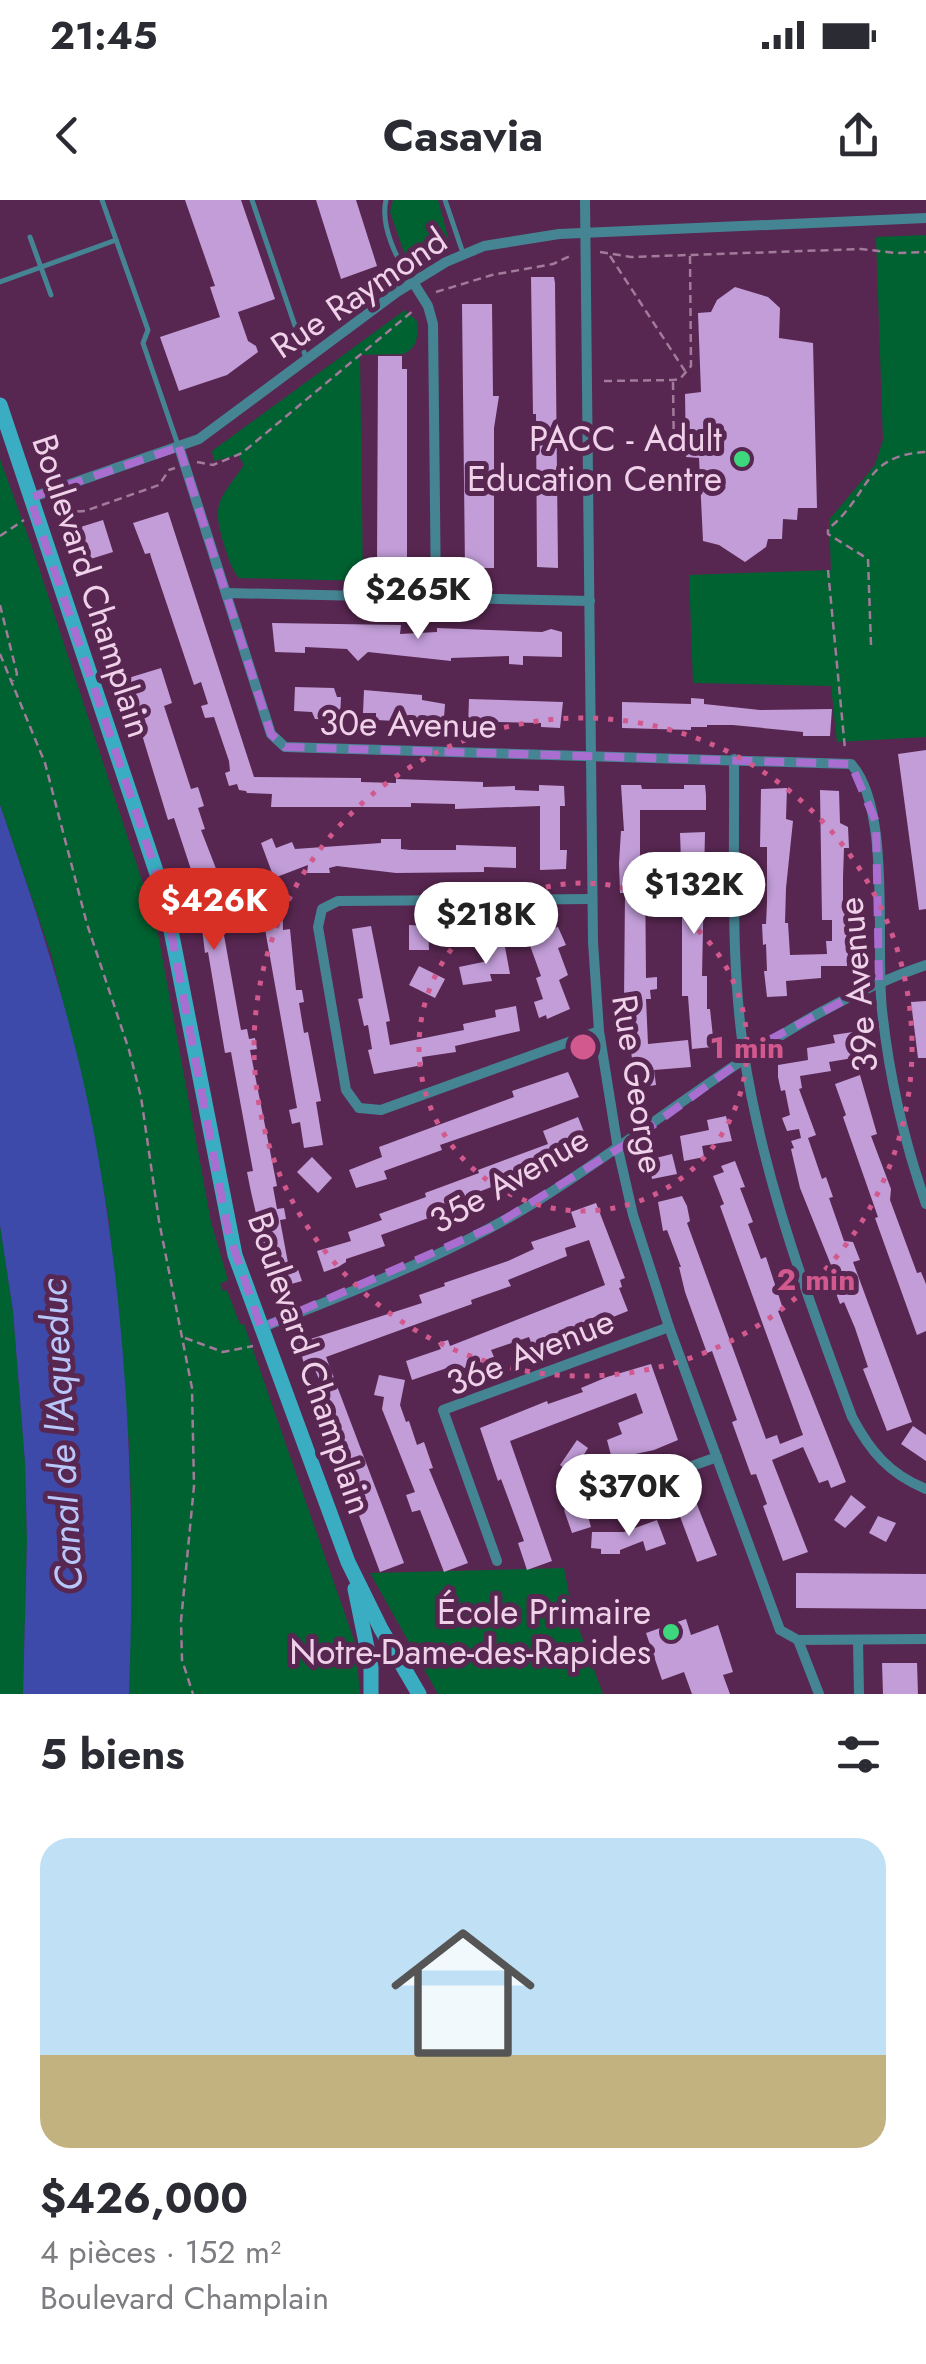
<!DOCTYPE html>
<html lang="fr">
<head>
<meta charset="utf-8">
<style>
	:root { --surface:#fff; --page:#f7f7f7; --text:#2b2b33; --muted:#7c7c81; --line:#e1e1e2; --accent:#d93025 }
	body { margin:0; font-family:Jost,sans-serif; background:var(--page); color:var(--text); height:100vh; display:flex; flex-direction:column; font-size:38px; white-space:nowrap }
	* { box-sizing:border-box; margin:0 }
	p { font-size:32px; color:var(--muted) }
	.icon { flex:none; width:55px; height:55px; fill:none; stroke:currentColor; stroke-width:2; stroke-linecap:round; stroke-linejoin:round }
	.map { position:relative; height:1494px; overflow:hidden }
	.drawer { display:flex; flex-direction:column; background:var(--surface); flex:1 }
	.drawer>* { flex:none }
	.price { position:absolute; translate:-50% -85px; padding:0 22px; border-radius:35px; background:#fff; color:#222; font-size:32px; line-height:65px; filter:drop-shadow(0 2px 5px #0008) }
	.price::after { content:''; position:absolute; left:50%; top:60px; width:30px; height:22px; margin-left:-15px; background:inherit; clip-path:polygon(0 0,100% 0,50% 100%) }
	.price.current { background:var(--accent); color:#fff }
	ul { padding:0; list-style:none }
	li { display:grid; align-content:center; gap:20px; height:530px; padding:0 40px }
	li+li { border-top:2px solid var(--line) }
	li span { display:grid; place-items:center; height:310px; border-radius:30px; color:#555 }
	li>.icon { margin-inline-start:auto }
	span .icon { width:180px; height:180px; fill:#fffc; stroke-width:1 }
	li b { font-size:42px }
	h2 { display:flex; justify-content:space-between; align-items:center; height:120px; padding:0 40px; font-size:42px }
	.status { display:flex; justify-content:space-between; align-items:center; height:70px; padding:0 50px; background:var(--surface); direction:ltr }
	.status svg { height:28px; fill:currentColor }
	header { display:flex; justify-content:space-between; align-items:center; height:130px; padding:0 40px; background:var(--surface); font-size:45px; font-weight:700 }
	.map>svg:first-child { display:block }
</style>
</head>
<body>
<div class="status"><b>21:45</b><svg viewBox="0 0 49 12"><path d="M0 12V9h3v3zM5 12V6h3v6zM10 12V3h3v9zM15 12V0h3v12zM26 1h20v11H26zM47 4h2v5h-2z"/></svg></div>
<header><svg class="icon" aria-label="back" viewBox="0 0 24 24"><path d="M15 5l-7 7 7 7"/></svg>Casavia<svg class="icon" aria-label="share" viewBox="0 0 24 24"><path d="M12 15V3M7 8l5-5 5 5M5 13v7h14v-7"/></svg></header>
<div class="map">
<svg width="926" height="1494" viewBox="0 0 926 1494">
	<rect width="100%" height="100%" fill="#582751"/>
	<g fill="#016231">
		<polygon points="393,0 438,0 449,41 410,63 407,61 390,12"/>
		<polygon points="926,35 926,537 837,542 831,486 693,483 689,375 831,370 829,320 875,265 883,240 876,37"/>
		<path d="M405 110 417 121C418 136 418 147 404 154L360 155 363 381 239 378C231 369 229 359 225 348 211 303 218 302 244 265L238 255 214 261 212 251Z"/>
		<polygon points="0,259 33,350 156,723 211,1022 228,1080 220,1084 223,1091 227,1090 240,1124 244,1124 355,1443 360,1494 129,1494 132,1327 129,1244 109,1022 93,929 52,757 0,605"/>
		<polygon points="0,1025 13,1111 25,1262 27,1340 23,1494 0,1494"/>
		<polygon points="564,1368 572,1410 603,1494 438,1494 370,1373"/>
	</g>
	<path fill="#3d4aaa" d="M0 605C37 713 73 820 94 933 128 1118 136 1306 129 1494H23L27 1340 25 1262 13 1111 0 1025Z"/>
	<g fill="#c29dd8">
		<polygon points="185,0 241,0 275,99 238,112 248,141 256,146 258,152 227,175 179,191 160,137 220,117 210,87 215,86"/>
		<polygon points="316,0 356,0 377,66 341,79"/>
		<polygon points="531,77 554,77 555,83 558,368 537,367 536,214 533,214"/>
		<polygon points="735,87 768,97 780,108 779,138 813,143 817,308 798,308 797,320 783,319 782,339 768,339 766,347 745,362 719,345 703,341 699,258 686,257 685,194 701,192 698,113 711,112 717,100"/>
		<polygon points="462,104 492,104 493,196 499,196 494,228 494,368 465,368"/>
		<polygon points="378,156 402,156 402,169 407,169 407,366 377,366"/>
		<polygon points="168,312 254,577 361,578 361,582 396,583 396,579 483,582 483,587 515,586 515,590 539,591 539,585 564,586 565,606 560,606 560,650 567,650 566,669 540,670 540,606 455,609 455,604 411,603 411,607 271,607 272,594 247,593 246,591 239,590 237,584 229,586 225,573 230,571 229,561 214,517 205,518 201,506 208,504 201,482 194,485 151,357 150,353 145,354 133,323"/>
		<polygon points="103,320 113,352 81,362 71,330"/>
		<polygon points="272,423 401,425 400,434 437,432 437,428 542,432 551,429 562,432 562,457 523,456 523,465 509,464 509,456 451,458 451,461 368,452 358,461 347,449 305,447 305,453 275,452"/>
		<polygon points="161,468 172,503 164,506 191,589 198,587 204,606 198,608 205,629 201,630 229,702 226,703 228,710 220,713 241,830 247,829 249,839 255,838 257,849 250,850 277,986 273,987 277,1009 284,1008 286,1019 280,1020 288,1063 295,1061 302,1081 277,1088 267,1061 251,992 247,972 253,971 235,874 231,852 225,853 208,752 205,753 202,728 210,727 174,618 168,620 125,479"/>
		<polygon points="295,487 334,488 337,497 341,497 340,520 315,519 312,512 294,511"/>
		<polygon points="364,490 422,495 422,500 445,504 444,518 434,518 434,523 376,520 376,513 363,513"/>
		<polygon points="691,498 704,499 704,504 760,510 832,509 830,536 803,536 803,532 733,525 707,525 707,527 691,527 691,530 622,528 622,502 691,504"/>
		<polygon points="469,499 563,502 560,528 541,527 541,523 498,522 498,528 468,527"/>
		<polygon points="926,550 926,709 919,710 898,554"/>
		<polygon points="621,585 641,585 642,589 684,589 684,585 705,585 706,595 706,610 640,610 640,665 645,665 646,778 657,777 657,789 650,790 651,799 646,799 648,844 688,840 691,867 654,870 656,885 636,888 624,800 625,693 620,693 619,663 621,631 624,631"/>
		<polygon points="787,588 786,619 793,621 786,688 785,723 788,723 790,755 827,754 826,741 832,741 832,720 822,720 820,590 839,591 840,623 848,627 849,648 844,648 843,677 843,700 848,701 848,756 847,766 821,766 821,778 786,781 787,796 767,797 764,771 767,771 766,744 763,745 762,724 766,724 767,703 767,647 760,647 761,589"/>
		<polygon points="705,632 702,776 707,776 707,809 710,809 713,837 711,838 712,847 692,849 688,796 682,796 682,703 671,703 670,689 682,689 680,633"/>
		<polygon points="272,638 276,648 292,642 295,649 381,643 381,639 401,639 401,649 410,650 456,650 456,645 516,647 516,668 484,667 484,672 396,673 337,666 329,668 330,673 307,673 308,665 274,678 261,643"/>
		<polygon points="260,688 282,688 283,730 290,729 296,790 302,790 304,802 299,803 304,833 308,832 321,901 316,902 323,945 304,948 300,922 292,924 289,910 297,908 263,718 260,718"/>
		<polygon points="409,725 428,726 429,750 409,750"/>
		<polygon points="371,726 390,821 386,822 390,845 464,830 463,824 496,817 495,810 516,806 520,831 455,846 456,852 422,857 423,865 374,874 368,850 372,849 368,825 364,826 358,799 363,798 352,729"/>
		<polygon points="558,727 566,745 558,748 568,775 559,780 570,809 547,819 546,815 539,818 534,802 543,799 536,778 541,776 528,740 536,737 535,733"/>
		<polygon points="488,747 505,747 510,774 490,774 492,781 463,785 459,767 488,761"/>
		<polygon points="419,766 445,779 435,798 409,785"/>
		<polygon points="926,801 926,858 918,858 911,802"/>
		<polygon points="853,832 859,857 829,862 831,871 800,876 802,888 799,889 816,935 808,938 822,979 826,977 833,997 829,998 844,1041 853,1042 860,1060 853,1062 912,1222 887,1231 863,1169 868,1167 855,1128 844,1102 840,1104 830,1077 835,1075 800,988 791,949 794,948 791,941 801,938 799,929 787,931 782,918 790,915 785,890 781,891 778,877 778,865 808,860 807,848 835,843 833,835"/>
		<polygon points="568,872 579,897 440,945 442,950 384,971 387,979 356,988 349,970 382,957 379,947 514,897 512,891"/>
		<polygon points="860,875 877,934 871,936 891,989 890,1000 917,1073 921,1072 926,1084 926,1131 917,1135 875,1018 878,1017 843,917 846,915 835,884"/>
		<polygon points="726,916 732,941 702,946 704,957 684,961 680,936 709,930 707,920"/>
		<polygon points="578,917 586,937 565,947 566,950 543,959 545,966 476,993 479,1000 381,1035 385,1046 346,1059 346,1062 338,1067 324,1072 317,1051 351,1041 348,1032 382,1020 379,1014 426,997 425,993 479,973 478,970 548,944 543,931"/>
		<polygon points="672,954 677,974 652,979 648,960"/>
		<polygon points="312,957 332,978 318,993 297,972"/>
		<polygon points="735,961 745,987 740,988 753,1022 748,1024 761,1059 766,1057 783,1109 778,1111 846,1282 831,1288 828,1280 819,1283 803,1247 772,1260 808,1352 783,1361 763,1306 767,1304 756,1274 751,1275 732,1222 737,1220 712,1151 707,1153 685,1092 679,1067 681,1067 667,1030 663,1031 658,1002 682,996 687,1006 690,1021 687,1023 766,1239 777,1235 780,1244 803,1235 720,1006 724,1004 713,976 724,972 721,966"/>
		<polygon points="596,1003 625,1078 620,1080 622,1087 619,1088 628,1111 608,1119 605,1112 539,1144 532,1145 529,1137 491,1150 494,1157 459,1170 461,1174 452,1178 447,1168 412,1180 406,1161 441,1149 438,1143 448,1140 450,1146 605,1085 589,1040 565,1048 567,1056 508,1080 511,1086 471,1100 472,1104 326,1157 404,1363 380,1372 358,1313 360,1313 352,1283 313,1187 321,1184 313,1165 305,1167 298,1143 422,1103 419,1095 445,1086 444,1083 508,1061 534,1049 531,1042 576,1027 571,1012"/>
		<polygon points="651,1164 678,1240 654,1250 612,1259 607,1240 622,1234 618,1223 643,1213 636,1193 510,1241 552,1361 527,1370 518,1343 524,1341 501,1279 498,1281 480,1228 547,1201 548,1204 583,1192 581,1188 607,1177"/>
		<polygon points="379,1175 405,1180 400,1205 406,1222 409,1221 417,1245 424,1242 433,1268 429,1269 468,1363 444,1372 420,1310 412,1312 406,1295 415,1292 382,1209 384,1197 374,1195"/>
		<polygon points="913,1226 926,1235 926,1261 901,1244"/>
		<polygon points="577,1240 588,1248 583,1256 594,1264 582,1282 560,1265"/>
		<polygon points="851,1295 866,1307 845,1328 834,1320"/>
		<polygon points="694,1297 717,1355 697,1362 675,1303"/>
		<polygon points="584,1302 591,1327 572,1333 564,1310"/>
		<polygon points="878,1316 896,1323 886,1342 869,1333"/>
		<polygon points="657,1320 666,1344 646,1351 643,1341 620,1350 620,1354 601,1354 601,1349 591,1348 592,1332 624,1332"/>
		<polygon points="796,1373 926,1374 926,1409 796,1408"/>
		<polygon points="686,1419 691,1435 718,1425 733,1472 723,1475 730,1494 692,1494 684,1472 662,1480 646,1433"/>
		<polygon points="882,1463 917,1463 918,1494 883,1494"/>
	</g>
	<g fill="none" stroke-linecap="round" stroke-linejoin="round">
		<g stroke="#a27a9b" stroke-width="2.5" stroke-dasharray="8 5" stroke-linecap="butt">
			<polyline points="600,52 631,57 861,49 896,53 926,52"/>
			<polyline points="610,56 685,171"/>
			<polyline points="436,92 492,75 553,64 572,55"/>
			<polyline points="604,181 673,180 680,179 691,166 690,56"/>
			<polyline points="673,182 674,257"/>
			<polyline points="197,262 213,265 242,253 414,110"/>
			<polyline points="51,313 85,311 159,285 169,270 175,268"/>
			<polyline points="0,336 24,320"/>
			<polyline points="828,370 845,549"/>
			<polyline points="0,405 17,474 13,481"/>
			<path d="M871 445 868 359 828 334V329C871 295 862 255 926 252"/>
			<polyline points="0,454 45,563 87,724 129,850 141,897 159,1021 192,1188 194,1286 181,1421 182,1460 193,1494"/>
			<polyline points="185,1138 223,1152 253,1146"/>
		</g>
		<g stroke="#458593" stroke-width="5">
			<polyline points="102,0 148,130 143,143 178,245"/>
			<polyline points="252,0 306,158"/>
			<path d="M386 0C380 26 397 61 413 82"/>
			<polyline points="445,0 463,53"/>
			<polyline points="30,37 51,95"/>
			<polyline points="0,82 116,40"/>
		</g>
		<g stroke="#458593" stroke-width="10">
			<polyline points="585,0 593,742 599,831 618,949 633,1015 669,1127 780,1430 798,1440 926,1439"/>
			<polyline points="413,82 428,106 433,124 436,397"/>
			<path d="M179 247 271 534 285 547 851 564C892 608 875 747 882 810 889 876 904 941 926 1004"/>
			<polyline points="30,298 199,239 397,92 446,62 484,46 559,34 926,18"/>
			<polyline points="226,393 590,401"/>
			<path d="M734 559C735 663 729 770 747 873 768 992 810 1104 852 1217 870 1251 889 1274 926 1289"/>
			<polyline points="592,699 338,701 322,709 318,727 346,890 359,908 381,910 599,831"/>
			<path d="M261 1128C355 1090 450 1055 537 1001 667 921 779 815 926 765"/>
			<polyline points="623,1291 717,1257"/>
			<polyline points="497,1361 443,1210 669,1127"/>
			<polyline points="798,1440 819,1494"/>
			<polyline points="858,1440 859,1494"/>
		</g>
		<g stroke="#3badc3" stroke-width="15">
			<polyline points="0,205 164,695 235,1055 348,1362 381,1429 419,1494"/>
			<polyline points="355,1389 371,1467 371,1494"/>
		</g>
	</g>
	<path fill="none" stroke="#a96ed0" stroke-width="8" stroke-dasharray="20 12" stroke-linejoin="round" d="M179 247 271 534 285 547 851 564 876 622 879 782 771 839 634 939 492 1027 261 1128 228 1031 164 695 30 298Z"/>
	<g fill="none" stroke="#d2598d" stroke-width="5" stroke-dasharray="5 10">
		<circle cx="583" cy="847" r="164"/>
		<circle cx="583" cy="847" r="329"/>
	</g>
	<g fill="#3dd77d" stroke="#582751" stroke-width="4">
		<circle cx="742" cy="259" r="10"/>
		<circle cx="671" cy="1432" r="10"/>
	</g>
	<g text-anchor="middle" stroke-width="10" stroke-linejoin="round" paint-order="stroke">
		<g font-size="35" fill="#efd1e9" stroke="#582751">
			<text transform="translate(359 93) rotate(-34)" y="12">Rue Raymond</text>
			<text transform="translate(92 386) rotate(72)" y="12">Boulevard Champlain</text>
			<text transform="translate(408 524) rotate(1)" y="12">30e Avenue</text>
			<text transform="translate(858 785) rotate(-95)" y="12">39e Avenue</text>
			<text transform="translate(638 884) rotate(81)" y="12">Rue George</text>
			<text transform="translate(509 980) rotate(-30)" y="12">35e Avenue</text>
			<text transform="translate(530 1152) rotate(-22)" y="12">36e Avenue</text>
			<text transform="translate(310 1163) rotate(71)" y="12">Boulevard Champlain</text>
		</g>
		<g font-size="35" fill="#efd1e9" stroke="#582751" text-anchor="end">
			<text x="722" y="251">PACC - Adult<tspan x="722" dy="40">Education Centre</tspan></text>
			<text x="651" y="1424">École Primaire<tspan x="651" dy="40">Notre-Dame-des-Rapides</tspan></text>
		</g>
		<g font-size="38" font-style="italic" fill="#b8c6f9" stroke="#582751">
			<text transform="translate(61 1235) rotate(-93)" y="13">Canal de l'Aqueduc</text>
		</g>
	</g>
	<circle cx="583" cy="847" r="15" fill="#d2598d" stroke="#582751" stroke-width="5"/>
	<g font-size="30" text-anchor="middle" font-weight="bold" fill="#d2598d" stroke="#582751" stroke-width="10" stroke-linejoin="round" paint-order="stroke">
		<text x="747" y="858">1 min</text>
		<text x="816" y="1090">2 min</text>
	</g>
</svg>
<b class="price" style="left:418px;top:442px">$265K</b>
<b class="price" style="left:694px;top:737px">$132K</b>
<b class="price current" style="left:214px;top:753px">$426K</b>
<b class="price" style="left:486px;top:767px">$218K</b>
<b class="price" style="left:629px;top:1339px">$370K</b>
</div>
<section class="drawer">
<h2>5 biens<svg class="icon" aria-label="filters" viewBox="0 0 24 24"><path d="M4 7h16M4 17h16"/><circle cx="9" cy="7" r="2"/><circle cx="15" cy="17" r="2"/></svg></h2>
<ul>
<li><span style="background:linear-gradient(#bfe0f5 70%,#c2b280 0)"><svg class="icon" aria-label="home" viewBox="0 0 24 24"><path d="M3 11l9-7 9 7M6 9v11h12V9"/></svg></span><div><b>$426,000</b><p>4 pièces · 152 m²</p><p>Boulevard Champlain</p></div></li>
</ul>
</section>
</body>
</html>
